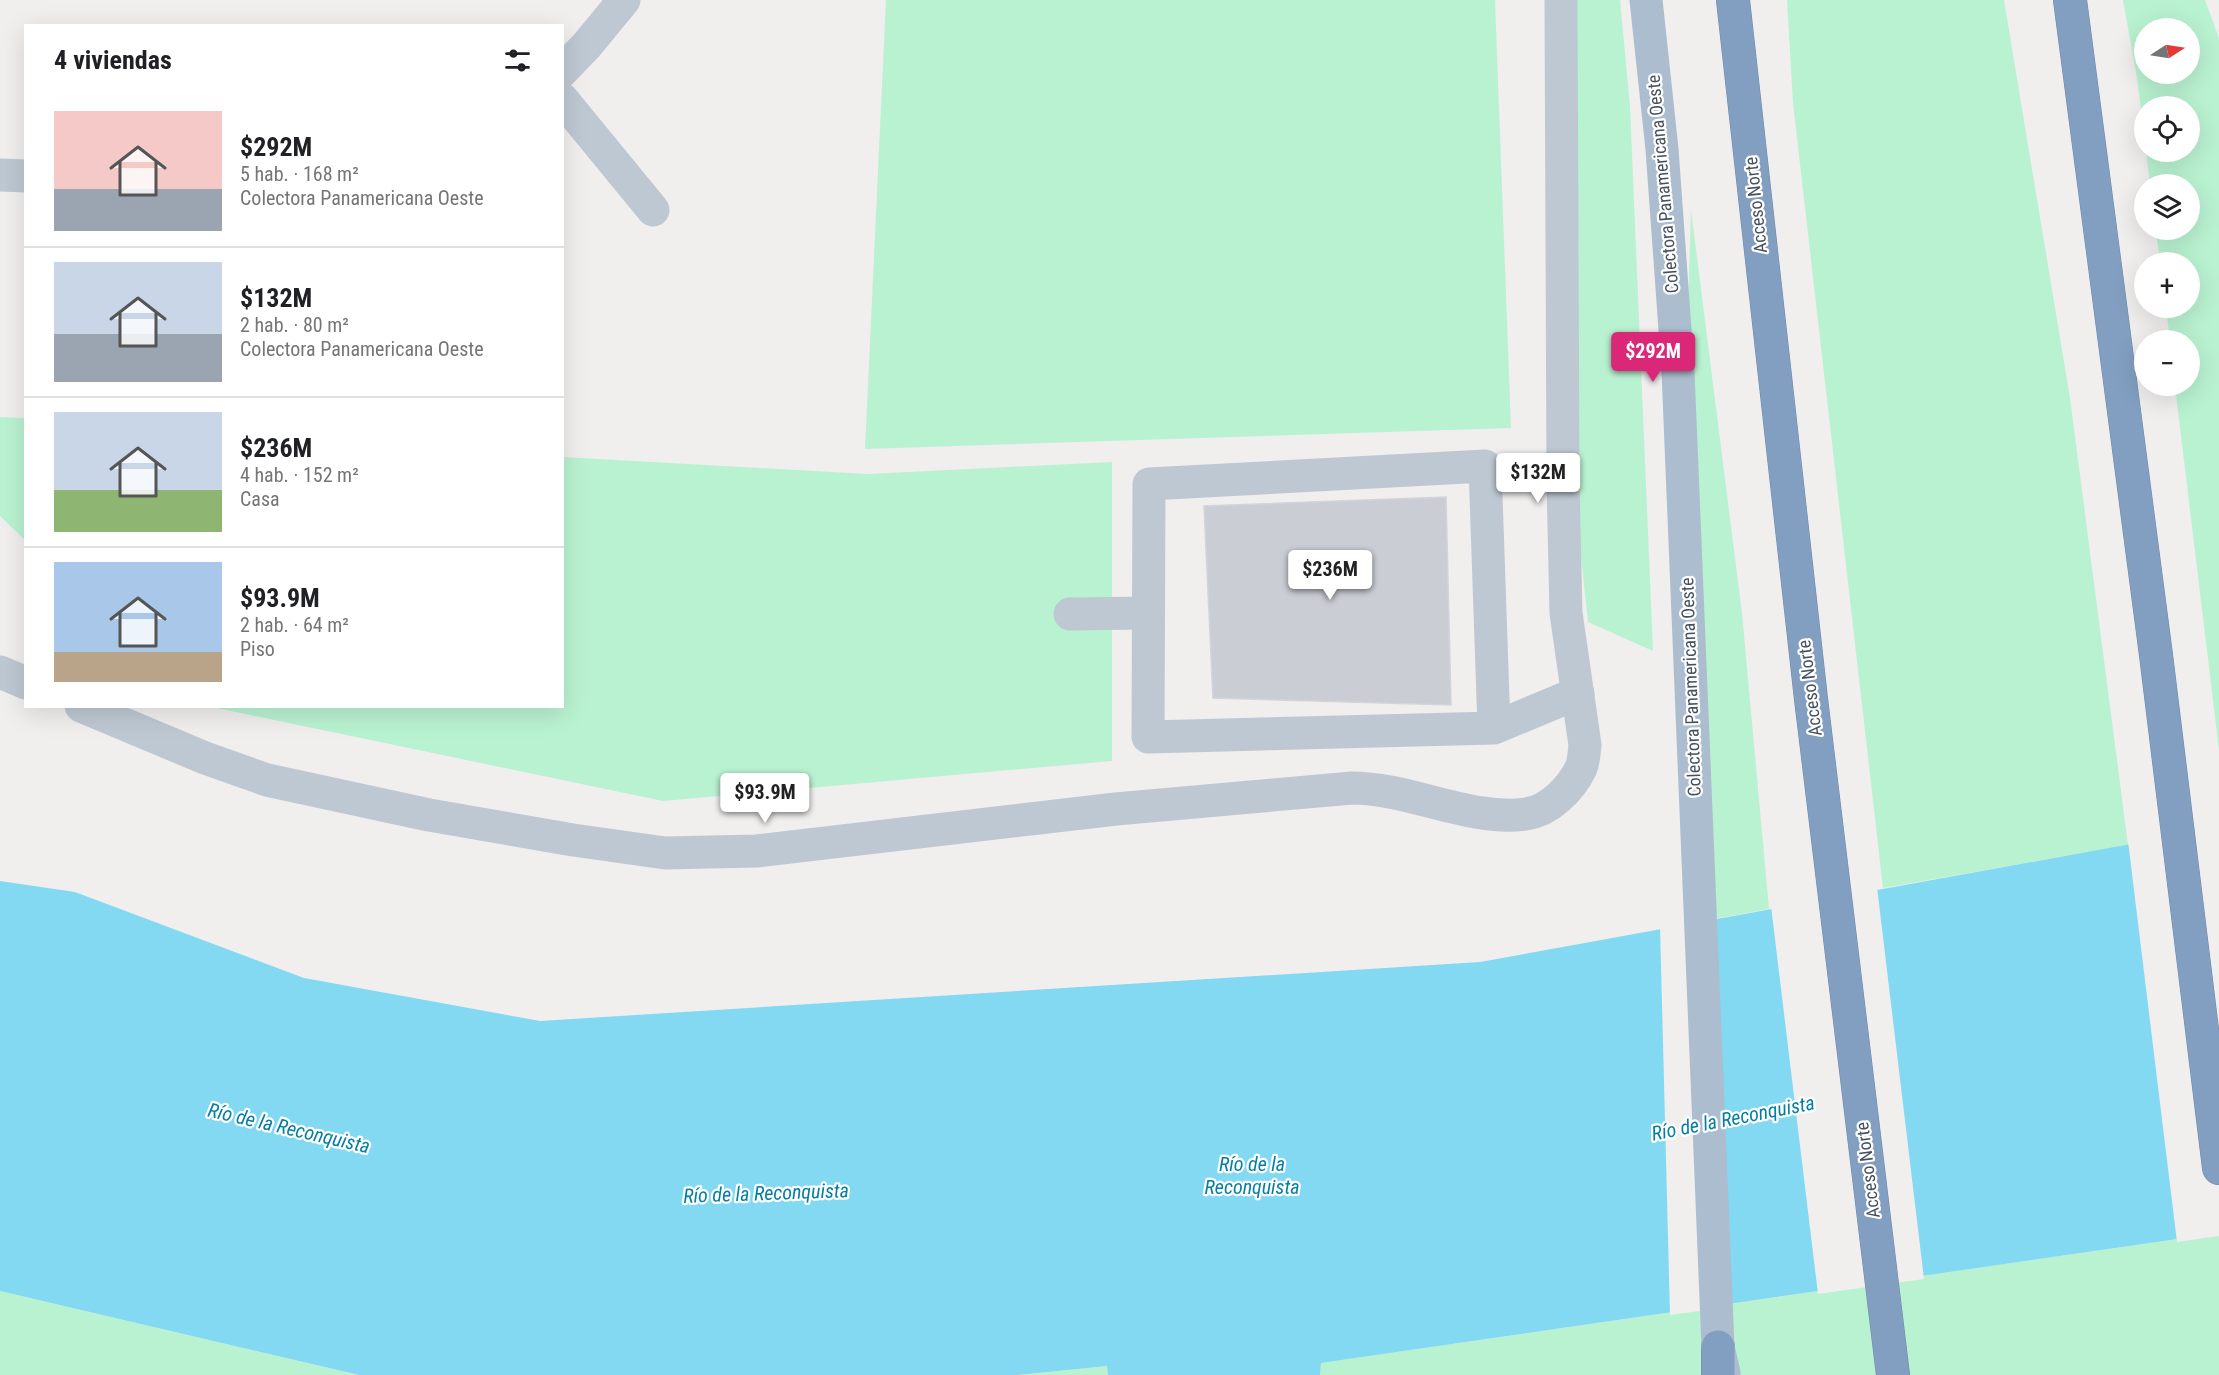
<!DOCTYPE html>
<html lang="es">
<head>
<meta charset="utf-8">
<style>
	:root { --surface:#fff; --page:#f2f2f2; --text:#202124; --muted:#757577; --line:#e0e0e0; --accent:#db2777 }
	body { margin:0; font-family:"Roboto Condensed",sans-serif; background:var(--page); color:var(--text); height:100vh; display:flex; flex-direction:column; font-size:22px; white-space:nowrap }
	* { box-sizing:border-box; margin:0 }
	p { font-size:20px; color:var(--muted) }
	.icon { flex:none; width:33px; height:33px; fill:none; stroke:currentColor; stroke-width:2; stroke-linecap:round; stroke-linejoin:round }
	.map { position:relative; flex:1; overflow:hidden }
	.panel { position:absolute; left:24px; top:24px; width:540px; height:684px; display:flex; flex-direction:column; background:var(--surface); border-radius:0px; box-shadow:0 6px 24px #0002 }
	.panel>* { flex:none }
	.needle { width:39px; rotate:78deg }
	.fabs { position:absolute; left:2134px; top:18px; display:grid; gap:12px }
	.fabs a { display:grid; place-items:center; width:66px; height:66px; border-radius:50%; background:var(--surface); box-shadow:0 6px 24px #0002; font-size:30px }
	.price { position:absolute; translate:-50% -51px; padding:0 14px; border-radius:6px; background:#fff; color:#222; font-size:20px; line-height:39px; filter:drop-shadow(0 2px 3px #0008) }
	.price::after { content:''; position:absolute; left:50%; top:36px; width:18px; height:14px; margin-left:-9px; background:inherit; clip-path:polygon(0 0,100% 0,50% 100%) }
	.price.selected { background:var(--accent); color:#fff }
	ul { padding:0; list-style:none }
	li { display:flex; align-items:center; gap:18px; height:150px; padding:0 30px }
	li+li { border-top:2px solid var(--line) }
	li span { display:grid; place-items:center; flex:none; width:168px; height:120px; border-radius:0px; color:#555 }
	li>.icon { margin-inline-start:auto }
	span .icon { width:72px; height:72px; fill:#fffc; stroke-width:1 }
	li b { font-size:26px }
	h2 { display:flex; justify-content:space-between; align-items:center; height:72px; padding:0 30px; font-size:26px }
	.map>svg:first-child { display:block }
</style>
</head>
<body>
<div class="map">
<svg width="2219" height="1375" viewBox="0 0 2219 1375">
	<rect width="100%" height="100%" fill="#f1eeee"/>
	<g fill="#b9f2d1" fill-rule="evenodd">
		<polygon points="886,0 1495,0 1511,428 865,449"/>
		<polygon points="1576,0 1620,0 1630,106 1653,651 1588,622 1579,538"/>
		<polygon points="1787,0 2004,0 2070,398 2128,845 1883,888 1793,103"/>
		<path d="M2123 0H2205L2219 38V750L2175 386H2190V340H2170L2166 308H2190V262H2160L2156 230H2190V184H2150L2146 152H2190V106H2145V140L2137 78ZM2190 28V74H2145V28Z"/>
		<polygon points="1691,210 1742,613 1769,909 1702,921 1687,342"/>
		<polygon points="0,417 25,418 25,540 0,516"/>
		<polygon points="563,457 868,474 1112,462 1112,761 663,801 212,707 562,706"/>
		<polygon points="2219,1233 2219,1375 1320,1375 1321,1363"/>
		<polygon points="0,1291 359,1375 0,1375"/>
		<polygon points="1107,1366 1108,1375 1018,1375"/>
	</g>
	<polygon fill="#83d9f2" points="2219,828 2219,1233 1321,1363 1320,1375 1108,1375 1107,1366 1018,1375 359,1375 0,1291 0,881 75,892 304,978 540,1021 1480,962"/>
	<g fill="#f1eeee">
		<polygon points="2219,825 2219,1236 2177,1242 2128,841"/>
		<polygon points="1877,887 1924,1279 1818,1294 1771,906"/>
		<polygon points="1701,919 1721,1308 1670,1315 1660,926"/>
	</g>
	<polygon fill="#cacdd4" stroke="#d2d4da" stroke-width="1.5" points="1446,497 1451,705 1213,698 1204,506"/>
	<g fill="none" stroke-linecap="round" stroke-linejoin="round">
		<g stroke="#6d8aad" stroke-width="34">
			<g id="highway">
				<polyline points="1733,0 1811,699 1893,1375"/>
				<polyline points="2070,0 2156,655 2219,1168"/>
				<polyline points="1718,1347 1718,1375"/>
			</g>
		</g>
		<g stroke="#bec8d2" stroke-width="33">
			<polyline points="562,71 587,45 624,0"/>
			<polyline points="562,99 653,210"/>
			<polyline points="0,175 26,176"/>
			<polyline points="1070,614 1148,613"/>
			<polyline points="0,672 26,683"/>
			<path d="M81 706 205 758 267 780 429 815 573 840 665 853 757 851 1116 809 1352 788C1409 788 1472 822 1526 814 1549 811 1571 789 1581 768 1584 761 1584 753 1585 745L1566 613 1563 483 1561 0"/>
			<polyline points="1494,728 1485,466 1149,484 1148,737 1494,728 1578,693"/>
		</g>
		<polyline stroke="#acbdcf" stroke-width="33" points="1646,0 1662,149 1678,371 1718,1347 1724,1373"/>
		<use href="#highway" stroke="#829fc1" stroke-width="33"/>
	</g>
	<g text-anchor="middle" stroke-width="4.5" stroke-linejoin="round" paint-order="stroke">
		<g font-size="18" fill="#45515d" stroke="#fff">
			<text transform="translate(1663 184) rotate(-95)" y="6">Colectora Panamericana Oeste</text>
			<text transform="translate(1756 205) rotate(-96)" y="6">Acceso Norte</text>
			<text transform="translate(1691 687) rotate(-92)" y="6">Colectora Panamericana Oeste</text>
			<text transform="translate(1810 688) rotate(-97)" y="6">Acceso Norte</text>
			<text transform="translate(1868 1170) rotate(-97)" y="6">Acceso Norte</text>
		</g>
		<g font-size="20" font-style="italic" fill="#047ea4" stroke="#fff">
			<text transform="translate(1733 1118) rotate(-11)" y="7">Río de la Reconquista</text>
			<text transform="translate(289 1128) rotate(13)" y="7">Río de la Reconquista</text>
			<text x="1252" y="1171">Río de la<tspan x="1252" dy="23">Reconquista</tspan></text>
			<text transform="translate(766 1193) rotate(-2)" y="7">Río de la Reconquista</text>
		</g>
	</g>
</svg>
<div class="fabs">
<a><svg class="needle" viewBox="-14 -14 28 28"><path d="M0-13l5 13h-10z" fill="#e53935"/><path d="M0 13l5-13h-10z" fill="#757577"/></svg></a>
<a><svg class="icon" aria-label="locate" viewBox="0 0 24 24"><circle cx="12" cy="12" r="6"/><path d="M12 2v4M12 18v4M2 12h4M18 12h4"/></svg></a>
<a><svg class="icon" aria-label="layers" viewBox="0 0 24 24"><path d="M12 4l9 5-9 5-9-5zM3 14l9 5 9-5"/></svg></a>
<a>+</a>
<a>−</a>
</div>
<b class="price selected" style="left:1653px;top:383px">$292M</b>
<b class="price" style="left:1538px;top:504px">$132M</b>
<b class="price" style="left:1330px;top:601px">$236M</b>
<b class="price" style="left:765px;top:824px">$93.9M</b>
<section class="panel">
<h2>4 viviendas<svg class="icon" aria-label="filters" viewBox="0 0 24 24"><path d="M4 7h16M4 17h16"/><circle cx="9" cy="7" r="2"/><circle cx="15" cy="17" r="2"/></svg></h2>
<ul>
<li><span style="background:linear-gradient(#f6c9c9 65%,#9aa5b1 0)"><svg class="icon" aria-label="home" viewBox="0 0 24 24"><path d="M3 11l9-7 9 7M6 9v11h12V9"/></svg></span><div><b>$292M</b><p>5 hab. · 168 m²</p><p>Colectora Panamericana Oeste</p></div></li>
<li><span style="background:linear-gradient(#c9d6e8 60%,#9aa5b1 0)"><svg class="icon" aria-label="home" viewBox="0 0 24 24"><path d="M3 11l9-7 9 7M6 9v11h12V9"/></svg></span><div><b>$132M</b><p>2 hab. · 80 m²</p><p>Colectora Panamericana Oeste</p></div></li>
<li><span style="background:linear-gradient(#c9d6e8 65%,#8fb573 0)"><svg class="icon" aria-label="home" viewBox="0 0 24 24"><path d="M3 11l9-7 9 7M6 9v11h12V9"/></svg></span><div><b>$236M</b><p>4 hab. · 152 m²</p><p>Casa</p></div></li>
<li><span style="background:linear-gradient(#a9c7e8 75%,#b9a48a 0)"><svg class="icon" aria-label="home" viewBox="0 0 24 24"><path d="M3 11l9-7 9 7M6 9v11h12V9"/></svg></span><div><b>$93.9M</b><p>2 hab. · 64 m²</p><p>Piso</p></div></li>
</ul>
</section>
</div>
</body>
</html>
